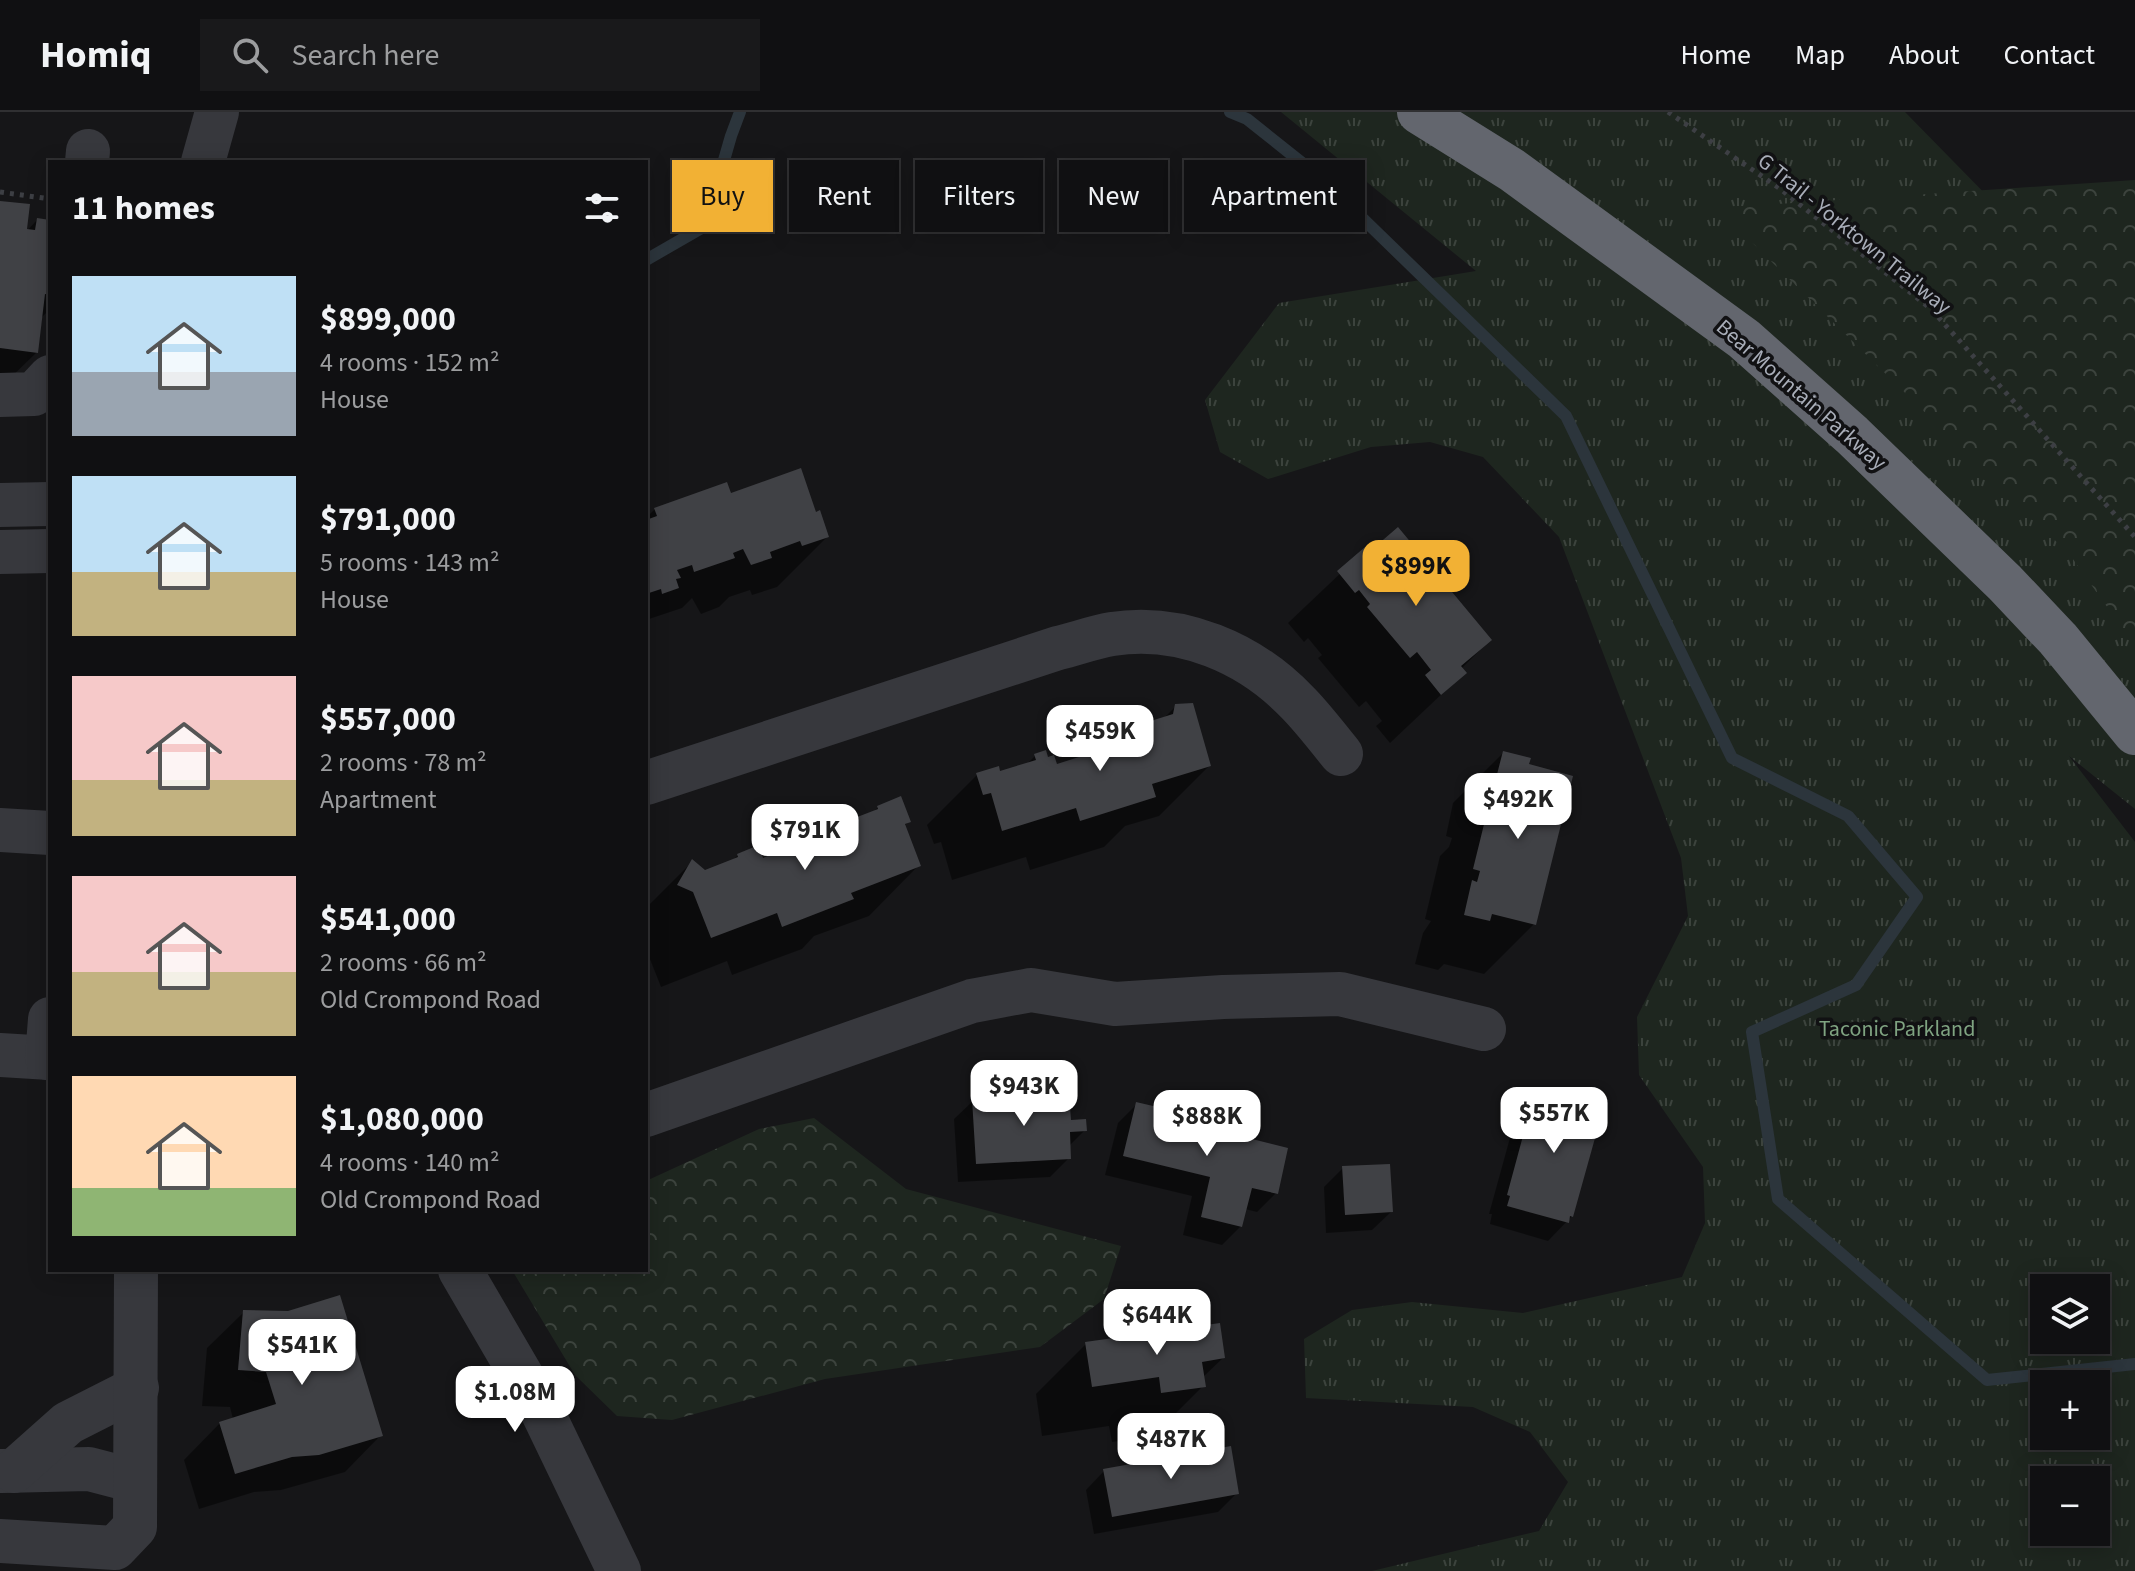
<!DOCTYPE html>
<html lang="en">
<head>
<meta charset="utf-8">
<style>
	:root { --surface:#101012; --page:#19191b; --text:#f1f3f6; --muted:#9c9d9f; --line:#303032; --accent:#f2b134 }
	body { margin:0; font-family:"Source Sans 3",sans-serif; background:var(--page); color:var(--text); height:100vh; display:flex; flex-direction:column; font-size:30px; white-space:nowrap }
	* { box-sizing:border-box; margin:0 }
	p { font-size:26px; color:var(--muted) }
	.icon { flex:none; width:44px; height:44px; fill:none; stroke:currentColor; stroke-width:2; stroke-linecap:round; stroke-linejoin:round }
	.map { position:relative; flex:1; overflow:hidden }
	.details { position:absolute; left:48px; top:48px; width:600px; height:1112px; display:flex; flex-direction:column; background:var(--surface); border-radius:0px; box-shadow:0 4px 20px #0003,0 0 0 2px var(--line) }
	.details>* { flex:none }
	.hud { position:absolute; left:672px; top:48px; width:760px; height:72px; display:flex; gap:16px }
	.controls { position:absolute; left:2030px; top:1162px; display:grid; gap:16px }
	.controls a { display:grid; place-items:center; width:80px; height:80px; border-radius:0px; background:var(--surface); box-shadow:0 4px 20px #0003,0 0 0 2px var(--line); font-size:40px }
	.price { position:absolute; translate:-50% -68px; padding:0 18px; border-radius:16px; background:#fff; color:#222; font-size:26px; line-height:52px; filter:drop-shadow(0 2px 4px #0008) }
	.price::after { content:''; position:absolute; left:50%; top:48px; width:24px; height:18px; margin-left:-12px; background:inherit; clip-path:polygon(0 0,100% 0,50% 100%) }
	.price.on { background:var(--accent); color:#111 }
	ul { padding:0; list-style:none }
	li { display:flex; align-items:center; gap:24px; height:200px; padding:0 24px }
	li span { display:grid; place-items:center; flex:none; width:224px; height:160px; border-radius:0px; color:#555 }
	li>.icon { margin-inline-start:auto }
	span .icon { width:96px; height:96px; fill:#fffc; stroke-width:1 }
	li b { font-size:34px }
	h2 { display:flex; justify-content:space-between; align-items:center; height:96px; padding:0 24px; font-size:34px }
	.chip { padding:0 28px; border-radius:0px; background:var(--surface); box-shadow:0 4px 20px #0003,0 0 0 2px var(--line); font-size:28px; line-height:72px }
	.chip.on { background:var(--accent); color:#111 }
	header { display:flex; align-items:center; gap:48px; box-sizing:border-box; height:112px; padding:0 40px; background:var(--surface); border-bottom:2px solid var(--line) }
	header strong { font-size:38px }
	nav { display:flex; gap:44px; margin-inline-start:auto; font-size:28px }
	.search { width:560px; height:72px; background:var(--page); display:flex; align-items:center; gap:20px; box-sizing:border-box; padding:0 28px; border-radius:0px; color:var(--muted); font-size:30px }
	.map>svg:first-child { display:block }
</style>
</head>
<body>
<header>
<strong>Homiq</strong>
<div class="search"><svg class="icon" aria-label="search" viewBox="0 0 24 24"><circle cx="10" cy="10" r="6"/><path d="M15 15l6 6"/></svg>Search here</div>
<nav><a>Home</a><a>Map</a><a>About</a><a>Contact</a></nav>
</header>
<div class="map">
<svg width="2135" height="1459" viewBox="0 0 2135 1459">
	<defs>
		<pattern id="grass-tufts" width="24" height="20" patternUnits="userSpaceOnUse" patternTransform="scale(2)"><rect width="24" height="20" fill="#1e261f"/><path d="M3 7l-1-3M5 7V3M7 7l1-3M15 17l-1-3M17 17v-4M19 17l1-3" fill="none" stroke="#3c433d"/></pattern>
		<pattern id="forest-crowns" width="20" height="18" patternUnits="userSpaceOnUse" patternTransform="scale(2)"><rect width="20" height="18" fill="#1e261f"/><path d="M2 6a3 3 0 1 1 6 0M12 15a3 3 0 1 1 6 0" fill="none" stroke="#3c433d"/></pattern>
	</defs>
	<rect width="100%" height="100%" fill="#161618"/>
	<path fill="url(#grass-tufts)" fill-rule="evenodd" d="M1281 0H1905L2135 235V697L2069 644 2135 730V1459H1372L1539 1419 1568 1370 1530 1320 1473 1295 1306 1286 1304 1227 1352 1198 1412 1190 1523 1201 1682 1165 1705 1111 1703 1055 1639 963 1637 905 1688 804 1681 746 1559 425 1483 345 1430 330 1371 335 1268 367 1220 340 1205 288 1279 191 1476 159ZM2044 1176H2096V1228H2044ZM2044 1272H2096V1324H2044ZM2044 1368H2096V1420H2044Z"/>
	<g fill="url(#forest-crowns)">
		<polygon points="2135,68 2135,534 2070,443 1717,96"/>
		<polygon points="814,1006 906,1077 1121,1134 1104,1187 1040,1235 825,1267 672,1308 617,1304 575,1263 512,1158 646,1158 646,1069 759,1017"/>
	</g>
	<g fill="#0007">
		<polygon points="0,91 25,121 37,108 50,110 50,197 42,205 37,240 0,276"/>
		<polygon points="729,384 815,402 827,425 777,475 752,483 750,478 729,485 719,495 701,502 692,486 682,496 646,508 646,406 655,397"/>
		<polygon points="1365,438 1490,528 1461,557 1464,561 1390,631 1376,614 1382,609 1366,589 1359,595 1318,546 1322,543 1308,526 1304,530 1288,511"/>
		<polygon points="1176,594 1209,654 1159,704 1125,714 1104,735 1030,758 1026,745 952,768 941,730 934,732 927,713 977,663 999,661 1027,652 1035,644 1047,647 1056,654 1099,641 1125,614 1137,615 1163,607"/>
		<polygon points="1503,641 1534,812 1484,862 1444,852 1438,858 1415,852 1423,821 1431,809 1425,807 1440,744 1449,735 1452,726 1446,724 1453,691"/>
		<polygon points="878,695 909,709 904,714 919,753 869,804 814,824 802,837 732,863 727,849 661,875 646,837 646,796 692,750 705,760 732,749 738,743 762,749 814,732 827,719 872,702"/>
		<polygon points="1541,979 1572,1104 1548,1129 1490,1112 1492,1102 1489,1102 1516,1004"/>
		<polygon points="973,989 1069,1010 1085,1018 1069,1034 1069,1046 1050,1065 958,1070 954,1007"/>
		<polygon points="1137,992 1225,1023 1276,1081 1257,1100 1245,1097 1241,1114 1222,1133 1183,1123 1192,1084 1105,1063 1118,1011"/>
		<polygon points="1343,1056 1391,1100 1372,1118 1326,1121 1324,1075"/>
		<polygon points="244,1200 381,1323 345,1360 281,1378 254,1380 199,1397 184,1348 220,1311 233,1307 230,1295 202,1294 207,1236"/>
		<polygon points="1086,1232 1223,1246 1202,1266 1203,1274 1153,1324 1112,1330 1109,1314 1042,1324 1036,1282"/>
		<polygon points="1104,1359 1237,1381 1218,1400 1094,1422 1086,1378"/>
	</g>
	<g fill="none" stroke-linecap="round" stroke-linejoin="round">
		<g stroke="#2c353c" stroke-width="12">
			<polyline points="1230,0 1247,7 1321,66 1566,304 1732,646 1848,704 1917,785 1856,873 1752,920 1778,1087 1987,1268 2135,1252"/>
			<polyline points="646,148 705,114 731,24 740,0"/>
		</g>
	</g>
	<g fill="#404145">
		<polygon points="0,89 30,92 27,117 35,118 37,106 50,108 50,183 45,182 38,241 0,236"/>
		<polygon points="801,356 816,400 820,398 829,425 802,434 800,429 770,440 772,446 751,453 743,437 733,441 735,446 694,460 692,453 677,458 681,466 676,467 679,476 662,482 661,477 646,482 646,408 657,404 654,396 727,370 731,381"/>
		<polygon points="1398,415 1492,528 1461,554 1467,561 1441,583 1425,563 1431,558 1417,540 1410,546 1367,495 1370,492 1359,478 1355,481 1337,459 1365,435 1369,440"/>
		<polygon points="1193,591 1211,654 1152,672 1156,685 1080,709 1076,696 1002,719 991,681 983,683 976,661 999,654 1000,659 1036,648 1034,642 1046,638 1048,645 1054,643 1057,652 1126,630 1122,619 1126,618 1124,612 1137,608 1138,613 1173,602 1175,592"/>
		<polygon points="1503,639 1531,646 1529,652 1573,664 1536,813 1492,802 1490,809 1464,803 1472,768 1477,770 1480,759 1473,757 1489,692 1496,694 1501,676 1494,674"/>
		<polygon points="901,684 911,710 905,712 921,754 851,781 854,787 782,815 777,801 711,826 693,780 677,773 692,747 705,758 738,745 737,742 754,735 756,739 760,737 763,746 813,725 815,730 830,725 826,717 878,697 877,694"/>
		<polygon points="1541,976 1601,993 1599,1000 1602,1001 1573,1105 1570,1104 1569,1111 1507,1094 1510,1084 1507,1083 1534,983 1538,984"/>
		<polygon points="1069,981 1071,1008 1086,1007 1087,1019 1070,1020 1071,1047 976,1052 972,987"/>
		<polygon points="1136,990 1230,1012 1228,1021 1288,1036 1278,1082 1252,1076 1242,1115 1201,1105 1210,1065 1123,1044"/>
		<polygon points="1390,1052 1393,1100 1345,1103 1342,1054"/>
		<polygon points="340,1183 383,1324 319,1343 292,1345 235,1362 219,1310 276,1292 266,1260 238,1258 243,1198 288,1199"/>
		<polygon points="1220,1211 1225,1246 1202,1250 1206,1275 1161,1281 1159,1265 1092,1275 1085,1230"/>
		<polygon points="1231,1334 1239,1382 1112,1405 1103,1357"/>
	</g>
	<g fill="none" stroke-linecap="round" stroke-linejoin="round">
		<g stroke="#3d3f44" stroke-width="5" stroke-dasharray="4 6" stroke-linecap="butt">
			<polyline points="1668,0 1779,76 1931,197 2135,425"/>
			<polyline points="0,80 50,87"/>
		</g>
		<g stroke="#37383d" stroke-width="44">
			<polyline points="87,50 88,39"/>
			<polyline points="203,50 217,0"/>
			<polyline points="0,283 34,282 50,265"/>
			<polyline points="0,393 50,392"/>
			<polyline points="0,440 50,439"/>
			<path d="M646 671 1058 536C1075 532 1094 525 1112 522 1181 511 1250 541 1297 590 1313 606 1327 625 1341 642"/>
			<polyline points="0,718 50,721"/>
			<polyline points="0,943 50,946"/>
			<polyline points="47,946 50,907"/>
			<polyline points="646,1003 972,889 1031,878 1115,892 1223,885 1340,882 1484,917"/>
			<polyline points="460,1158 541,1297 619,1459"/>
			<polyline points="2,1359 89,1357 135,1369"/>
			<polyline points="14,1359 68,1311 137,1276"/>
			<polyline points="0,1429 115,1436 135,1415 136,1158"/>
		</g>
		<polyline stroke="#63666e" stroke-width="44" points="1419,0 1512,58 1744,227 1852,323 2005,471 2058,527 2135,621"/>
	</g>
	<g text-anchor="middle" stroke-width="7" stroke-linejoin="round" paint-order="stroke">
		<g font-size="22" fill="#a8adb8" stroke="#111113">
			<text transform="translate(1855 121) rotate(39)" y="8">G Trail - Yorktown Trailway</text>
			<text transform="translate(1802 282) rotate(41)" y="8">Bear Mountain Parkway</text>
		</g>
		<g font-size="22" fill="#7fa381" stroke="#111113">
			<text x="1897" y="924">Taconic Parkland</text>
		</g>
	</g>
</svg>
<div class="controls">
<a><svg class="icon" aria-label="layers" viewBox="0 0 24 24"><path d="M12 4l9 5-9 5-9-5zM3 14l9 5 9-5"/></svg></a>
<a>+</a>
<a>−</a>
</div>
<b class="price on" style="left:1416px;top:496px">$899K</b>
<b class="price" style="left:1100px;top:661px">$459K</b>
<b class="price" style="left:1518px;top:729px">$492K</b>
<b class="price" style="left:805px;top:760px">$791K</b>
<b class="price" style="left:1024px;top:1016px">$943K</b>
<b class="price" style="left:1554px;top:1043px">$557K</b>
<b class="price" style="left:1207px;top:1046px">$888K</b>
<b class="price" style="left:1157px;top:1245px">$644K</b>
<b class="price" style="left:302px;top:1275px">$541K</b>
<b class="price" style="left:515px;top:1322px">$1.08M</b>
<b class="price" style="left:1171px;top:1369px">$487K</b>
<div class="hud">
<a class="chip on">Buy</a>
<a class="chip">Rent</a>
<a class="chip">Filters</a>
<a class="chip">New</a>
<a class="chip">Apartment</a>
</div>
<section class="details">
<h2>11 homes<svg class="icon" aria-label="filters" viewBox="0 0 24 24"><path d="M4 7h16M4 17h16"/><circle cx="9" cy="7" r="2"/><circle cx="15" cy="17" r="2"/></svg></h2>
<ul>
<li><span style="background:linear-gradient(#bfe0f5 60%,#9aa5b1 0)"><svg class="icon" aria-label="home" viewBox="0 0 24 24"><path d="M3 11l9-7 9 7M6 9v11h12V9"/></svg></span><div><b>$899,000</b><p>4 rooms · 152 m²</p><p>House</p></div></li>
<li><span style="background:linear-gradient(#bfe0f5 60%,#c2b280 0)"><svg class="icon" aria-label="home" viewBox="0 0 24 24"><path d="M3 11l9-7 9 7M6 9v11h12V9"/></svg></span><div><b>$791,000</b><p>5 rooms · 143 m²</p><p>House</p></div></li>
<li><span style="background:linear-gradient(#f6c9c9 65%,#c2b280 0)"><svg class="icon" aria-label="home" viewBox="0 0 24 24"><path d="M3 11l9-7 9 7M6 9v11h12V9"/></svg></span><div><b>$557,000</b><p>2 rooms · 78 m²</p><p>Apartment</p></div></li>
<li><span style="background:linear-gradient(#f6c9c9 60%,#c2b280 0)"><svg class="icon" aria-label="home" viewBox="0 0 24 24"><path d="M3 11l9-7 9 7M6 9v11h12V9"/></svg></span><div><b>$541,000</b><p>2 rooms · 66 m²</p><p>Old Crompond Road</p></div></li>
<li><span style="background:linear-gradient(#ffd9b3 70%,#8fb573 0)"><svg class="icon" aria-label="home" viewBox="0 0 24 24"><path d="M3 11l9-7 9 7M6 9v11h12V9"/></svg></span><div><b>$1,080,000</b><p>4 rooms · 140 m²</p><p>Old Crompond Road</p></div></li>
</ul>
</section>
</div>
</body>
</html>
